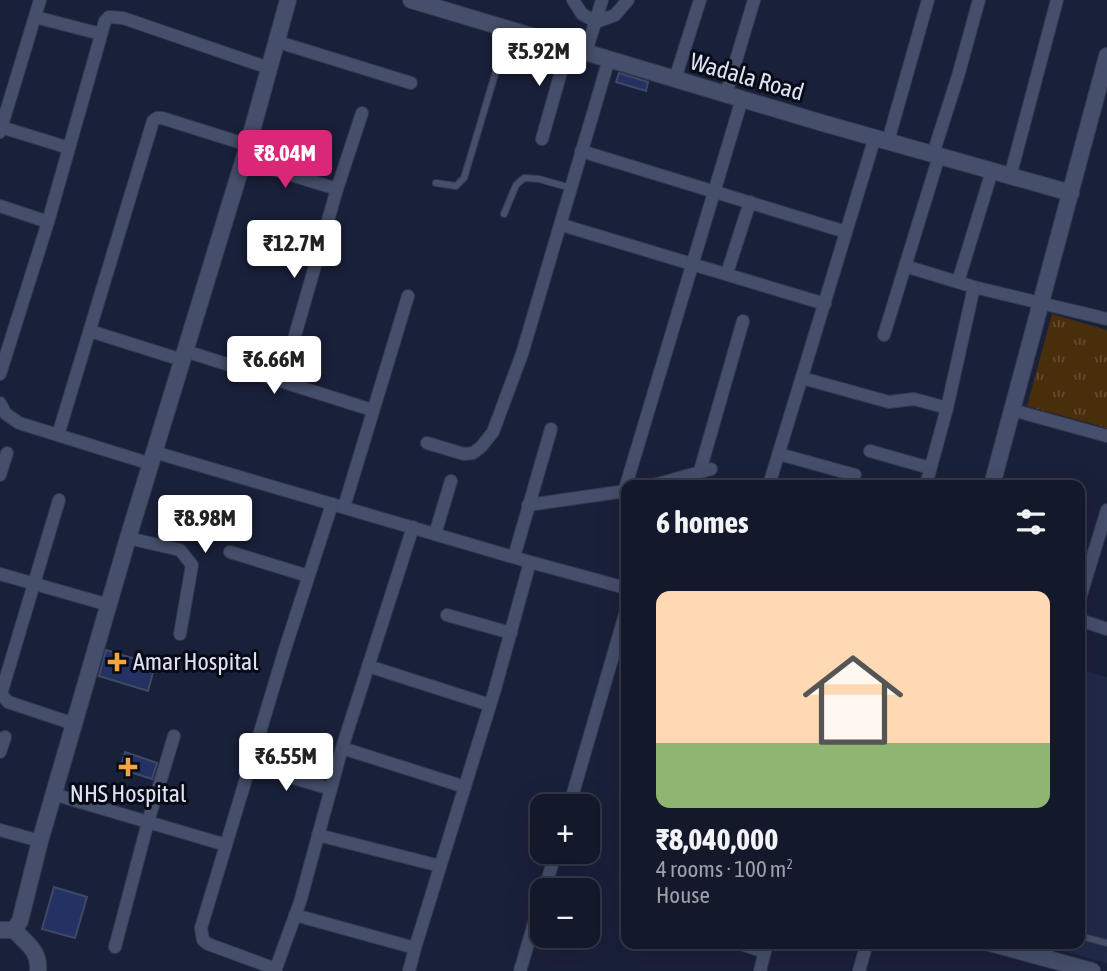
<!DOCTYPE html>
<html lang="en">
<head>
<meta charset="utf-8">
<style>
	:root { --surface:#13182b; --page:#202537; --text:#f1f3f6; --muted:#9da0a9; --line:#323747; --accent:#db2777 }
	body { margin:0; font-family:"Asap Condensed",sans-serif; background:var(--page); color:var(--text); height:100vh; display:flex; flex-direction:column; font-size:26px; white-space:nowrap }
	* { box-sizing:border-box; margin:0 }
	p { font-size:23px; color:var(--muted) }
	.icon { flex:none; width:38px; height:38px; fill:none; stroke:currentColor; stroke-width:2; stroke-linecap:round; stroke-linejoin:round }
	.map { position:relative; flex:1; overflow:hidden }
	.sheet { position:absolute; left:621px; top:480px; width:464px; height:469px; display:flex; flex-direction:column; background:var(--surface); border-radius:14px; box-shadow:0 7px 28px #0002,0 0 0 2px var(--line) }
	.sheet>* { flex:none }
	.fabs { position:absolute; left:530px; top:794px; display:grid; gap:14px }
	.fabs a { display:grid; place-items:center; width:70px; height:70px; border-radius:14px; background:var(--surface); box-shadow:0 7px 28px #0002,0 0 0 2px var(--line); font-size:35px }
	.price { position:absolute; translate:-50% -60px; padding:0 16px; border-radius:7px; background:#fff; color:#222; font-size:23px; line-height:46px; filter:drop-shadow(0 2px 4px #0008) }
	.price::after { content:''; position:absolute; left:50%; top:42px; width:21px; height:16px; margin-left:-10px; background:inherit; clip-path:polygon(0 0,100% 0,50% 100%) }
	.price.selected { background:var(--accent); color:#fff }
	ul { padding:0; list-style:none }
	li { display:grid; align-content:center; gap:14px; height:371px; padding:0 35px }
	li span { display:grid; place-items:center; height:217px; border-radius:14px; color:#555 }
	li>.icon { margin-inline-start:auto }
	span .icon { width:126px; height:126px; fill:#fffc; stroke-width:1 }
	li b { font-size:30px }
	h2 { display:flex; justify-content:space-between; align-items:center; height:84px; padding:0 35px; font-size:30px }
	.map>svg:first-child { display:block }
</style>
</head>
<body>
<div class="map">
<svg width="1107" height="971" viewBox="0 0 1107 971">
	<defs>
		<pattern id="park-tufts" width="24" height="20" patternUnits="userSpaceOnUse" patternTransform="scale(1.75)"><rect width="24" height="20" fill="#492e0b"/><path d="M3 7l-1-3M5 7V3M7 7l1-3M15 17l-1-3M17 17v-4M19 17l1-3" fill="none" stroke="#634c2f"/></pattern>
	</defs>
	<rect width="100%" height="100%" fill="#192039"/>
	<polygon fill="#212948" points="1080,670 1107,677 1107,963 1034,943 1080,943"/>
	<polygon fill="url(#park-tufts)" points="1052,314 1107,330 1107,428 1027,406"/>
	<g fill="#243163" stroke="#404964" stroke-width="2">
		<polygon points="619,73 648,82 646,91 616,82"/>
		<polygon points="106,650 155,665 148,691 99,676"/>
		<polygon points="125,752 157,763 152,779 120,769"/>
		<polygon points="54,887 87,897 75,938 42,929"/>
	</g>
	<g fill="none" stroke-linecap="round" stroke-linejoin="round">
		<g stroke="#35394f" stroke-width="8">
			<g id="service">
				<polyline points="436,183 456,186 464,178 508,31"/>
				<polyline points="504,214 516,185 524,178 539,179 571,188"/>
				<polyline points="1080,936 1107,943"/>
				<polyline points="1048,957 1052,943"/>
			</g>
		</g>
		<g stroke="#35394f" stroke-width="14">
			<g id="minor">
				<polyline points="573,0 582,14 596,22 615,15 628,0"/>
				<polyline points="35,17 101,34"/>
				<polyline points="275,41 411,83"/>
				<polyline points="586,52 602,0"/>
				<polyline points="675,79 700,0"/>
				<polyline points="726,94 754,0"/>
				<polyline points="1,127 69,148"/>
				<polyline points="0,132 40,0"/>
				<polyline points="542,139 568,47"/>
				<polyline points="888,141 928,0"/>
				<polyline points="581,151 846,232"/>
				<polyline points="933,154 958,76 979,0"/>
				<polyline points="243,160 337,189"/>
				<polyline points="1010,177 1057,0"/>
				<polyline points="0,206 48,222"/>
				<polyline points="562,225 825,304"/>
				<polyline points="905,266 974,287 1107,319"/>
				<polyline points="727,273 750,202"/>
				<polyline points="958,282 992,171"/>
				<polyline points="90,331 182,360"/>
				<polyline points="884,335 939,156"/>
				<polyline points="185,351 372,410"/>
				<polyline points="0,374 48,222 105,21 109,17 123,18 269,68"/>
				<polyline points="802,378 889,402 914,399 947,408"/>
				<polyline points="282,381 337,189 362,113"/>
				<polyline points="0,403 6,414 19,423 151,464"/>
				<polyline points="1012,410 1107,436"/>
				<polyline points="58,435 153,121 157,118 162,118 248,145"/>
				<polyline points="427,443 464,454 473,453 481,447 493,432 522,354 609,59"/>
				<polyline points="870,451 930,468"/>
				<polyline points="154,452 530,562 626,588"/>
				<polyline points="779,454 855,475"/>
				<polyline points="700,471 743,321"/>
				<polyline points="0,475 7,453"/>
				<polyline points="654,485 711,469"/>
				<polyline points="769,485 875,137"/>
				<polyline points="926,485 947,408 974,287"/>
				<polyline points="624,492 742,99"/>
				<polyline points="59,500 1,694 8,702 74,724"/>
				<polyline points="528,505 626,491"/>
				<polyline points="344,507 408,296"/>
				<polyline points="435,534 451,481"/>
				<polyline points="128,538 180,550 192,565 180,634"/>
				<polyline points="230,552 308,576"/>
				<polyline points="514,557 551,429"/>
				<polyline points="0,574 109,605"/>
				<polyline points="1080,598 1107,510"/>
				<polyline points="447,615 511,633"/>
				<polyline points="1080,620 1107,629"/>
				<polyline points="368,666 490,705"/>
				<polyline points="342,748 465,787"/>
				<polyline points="0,752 5,737"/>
				<polyline points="250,765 331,789"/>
				<polyline points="53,794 226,845"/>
				<polyline points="569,807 626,611"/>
				<polyline points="0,830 40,841"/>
				<polyline points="318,835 440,866"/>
				<polyline points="544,891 556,852"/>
				<polyline points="295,915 415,948 495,689 530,562"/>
				<polyline points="738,943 765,952"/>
				<polyline points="115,947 148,822 174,736"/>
				<polyline points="276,969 208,944 203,940 201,928 285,649 332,504"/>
				<polyline points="275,971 300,902 342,748 413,527"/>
				<polyline points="409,971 415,948"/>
				<polyline points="520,971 542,896"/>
				<polyline points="760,971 767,943"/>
				<polyline points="859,971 867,943"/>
			</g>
		</g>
		<g stroke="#35394f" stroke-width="18">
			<g id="tertiary">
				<polyline points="411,0 819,122 1071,193"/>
				<polyline points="992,485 1107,56"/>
				<path d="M0 930H14C27 944 40 951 38 971"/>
				<polyline points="14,930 20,921 40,841 128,538 248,145 288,0"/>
				<polyline points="990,943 1092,971"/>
			</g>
		</g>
		<use href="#service" stroke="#454e6a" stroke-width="6"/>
		<use href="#minor" stroke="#454e6a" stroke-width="12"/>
		<use href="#tertiary" stroke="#454e6a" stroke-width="16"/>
	</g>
	<g fill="#f2a542" stroke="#080b16" stroke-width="2.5">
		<path d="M113.5 651.5h7v7h7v7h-7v7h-7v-7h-7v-7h7z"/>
		<path d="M124.5 756.5h7v7h7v7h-7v7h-7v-7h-7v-7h7z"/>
	</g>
	<g text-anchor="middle" stroke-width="6" stroke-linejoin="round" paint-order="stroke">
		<g font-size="24" fill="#dde3f4" stroke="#080b16">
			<text transform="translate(747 77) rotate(16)" y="8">Wadala Road</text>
		</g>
		<g font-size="24" fill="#dde3f4" stroke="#080b16" text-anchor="start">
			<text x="133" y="670">Amar Hospital</text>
			<text x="128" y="802" text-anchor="middle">NHS Hospital</text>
		</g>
	</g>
</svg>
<div class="fabs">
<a>+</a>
<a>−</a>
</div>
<b class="price" style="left:539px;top:88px">₹5.92M</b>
<b class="price selected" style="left:285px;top:190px">₹8.04M</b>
<b class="price" style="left:294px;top:280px">₹12.7M</b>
<b class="price" style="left:274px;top:396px">₹6.66M</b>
<b class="price" style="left:205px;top:555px">₹8.98M</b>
<b class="price" style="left:286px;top:793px">₹6.55M</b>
<section class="sheet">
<h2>6 homes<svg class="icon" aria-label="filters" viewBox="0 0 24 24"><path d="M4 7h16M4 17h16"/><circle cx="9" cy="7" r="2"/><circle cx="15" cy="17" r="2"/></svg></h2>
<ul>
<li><span style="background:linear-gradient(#ffd9b3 70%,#8fb573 0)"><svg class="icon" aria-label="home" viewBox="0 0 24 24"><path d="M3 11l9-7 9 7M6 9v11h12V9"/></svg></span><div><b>₹8,040,000</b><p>4 rooms · 100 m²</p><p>House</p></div></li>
</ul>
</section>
</div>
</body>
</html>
